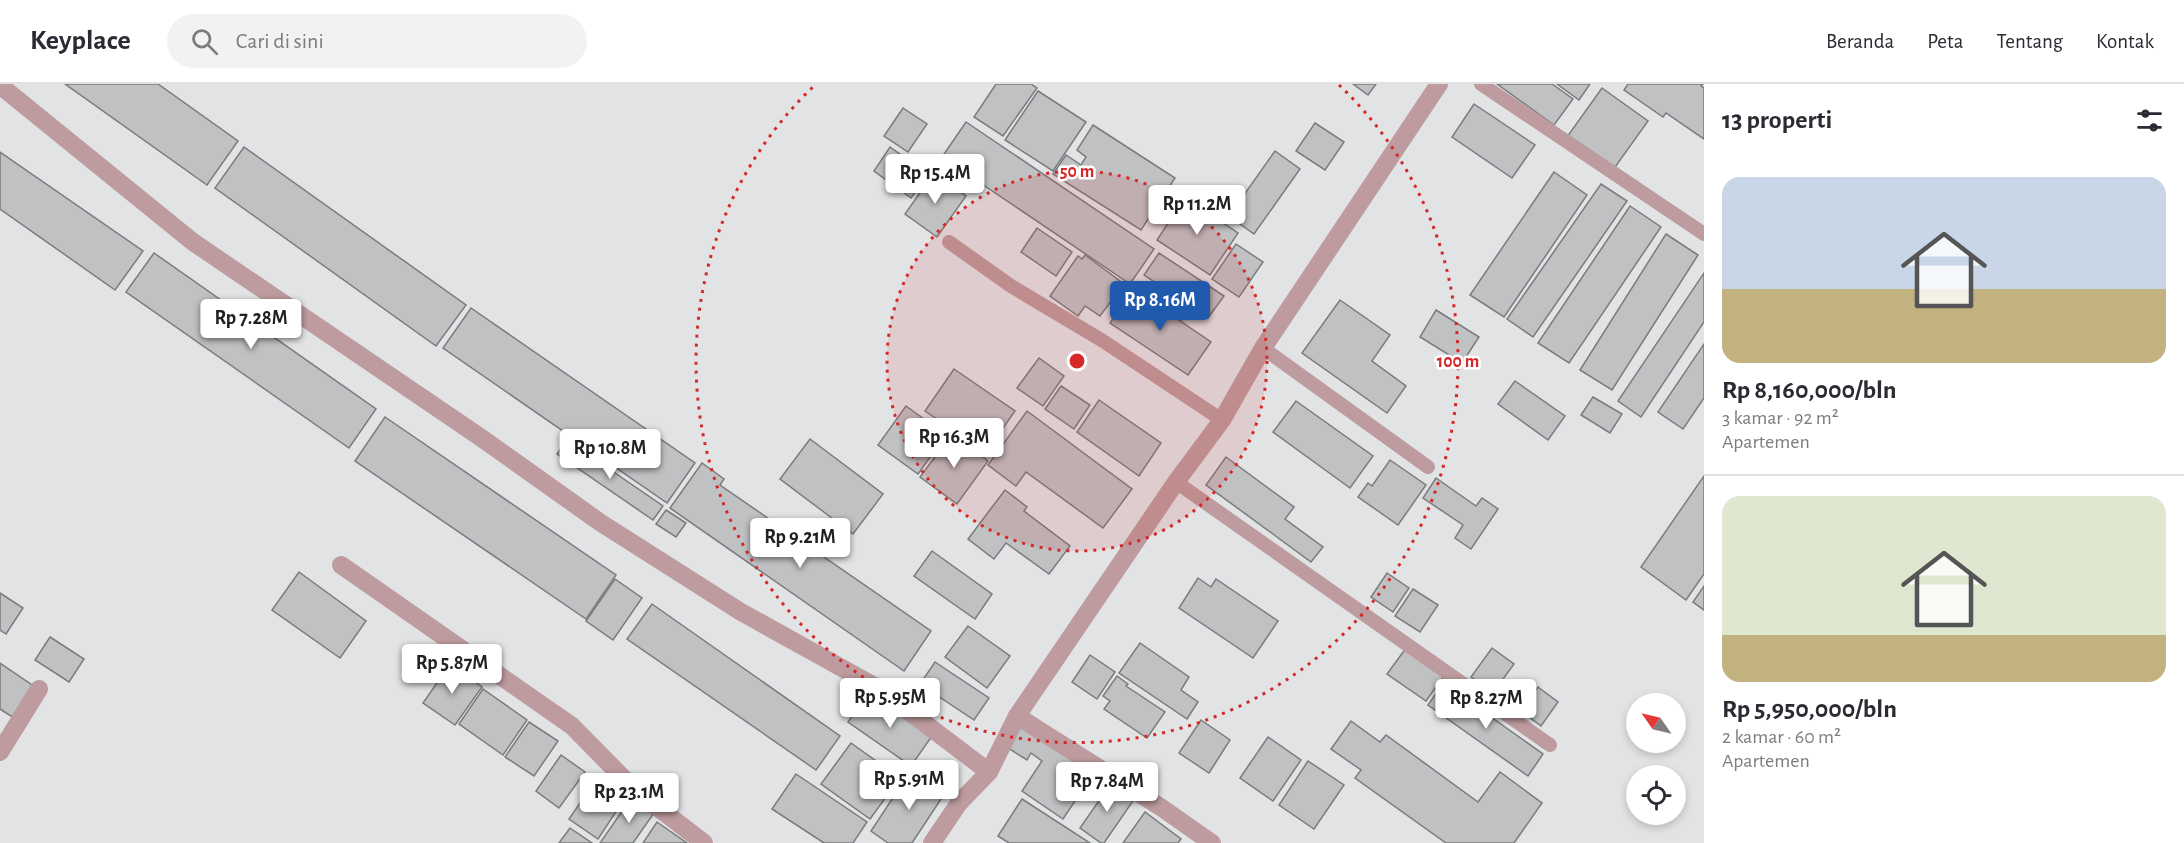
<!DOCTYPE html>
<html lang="id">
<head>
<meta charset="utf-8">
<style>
	:root { --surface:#fff; --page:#f2f2f3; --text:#2b2b33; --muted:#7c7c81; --line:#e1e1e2; --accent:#205aac }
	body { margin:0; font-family:"Alegreya Sans",sans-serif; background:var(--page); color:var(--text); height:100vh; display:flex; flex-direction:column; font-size:22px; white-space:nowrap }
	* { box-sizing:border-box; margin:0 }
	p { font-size:20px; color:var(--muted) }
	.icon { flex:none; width:33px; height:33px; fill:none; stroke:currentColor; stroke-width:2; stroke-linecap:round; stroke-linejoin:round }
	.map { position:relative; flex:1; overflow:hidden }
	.drawer { display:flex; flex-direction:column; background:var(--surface); width:480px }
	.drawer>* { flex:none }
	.needle { width:39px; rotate:304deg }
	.fabs { position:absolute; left:1626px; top:609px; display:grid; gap:12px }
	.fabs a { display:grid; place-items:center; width:60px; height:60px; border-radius:50%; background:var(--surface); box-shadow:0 3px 9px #0003; font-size:30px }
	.price { position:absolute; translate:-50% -51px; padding:0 14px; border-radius:6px; background:#fff; color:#222; font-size:20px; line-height:39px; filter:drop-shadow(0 2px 3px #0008) }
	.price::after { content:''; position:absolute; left:50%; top:36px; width:18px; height:14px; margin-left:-9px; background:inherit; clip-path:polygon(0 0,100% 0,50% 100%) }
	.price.on { background:var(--accent); color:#fff }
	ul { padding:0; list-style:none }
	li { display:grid; align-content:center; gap:12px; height:318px; padding:0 18px }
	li+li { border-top:2px solid var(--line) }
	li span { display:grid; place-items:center; height:186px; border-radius:18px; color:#555 }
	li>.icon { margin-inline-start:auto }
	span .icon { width:108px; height:108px; fill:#fffc; stroke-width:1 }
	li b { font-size:26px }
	h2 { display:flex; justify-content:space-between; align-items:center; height:72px; padding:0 18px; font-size:26px }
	header { display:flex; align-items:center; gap:36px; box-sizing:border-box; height:84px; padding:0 30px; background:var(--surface); border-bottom:2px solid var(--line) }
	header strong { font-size:28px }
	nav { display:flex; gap:33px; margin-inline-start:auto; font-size:21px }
	.search { width:420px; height:54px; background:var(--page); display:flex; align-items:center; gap:15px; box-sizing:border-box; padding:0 21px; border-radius:33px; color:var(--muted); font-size:22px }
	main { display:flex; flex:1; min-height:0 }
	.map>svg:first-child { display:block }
</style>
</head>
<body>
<header>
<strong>Keyplace</strong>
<div class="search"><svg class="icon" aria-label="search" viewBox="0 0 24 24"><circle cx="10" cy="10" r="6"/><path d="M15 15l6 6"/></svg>Cari di sini</div>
<nav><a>Beranda</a><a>Peta</a><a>Tentang</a><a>Kontak</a></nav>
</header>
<main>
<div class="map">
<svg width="1704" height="759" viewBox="0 0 1704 759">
	<rect width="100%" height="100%" fill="#e1e3e5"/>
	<g fill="#bfc1c3" stroke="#7a7b7d" stroke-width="1.5">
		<polygon points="65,0 158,0 238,57 207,101"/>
		<polygon points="996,0 1031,0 1037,4 1003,52 974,33"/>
		<polygon points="1353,0 1376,0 1368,11"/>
		<polygon points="1497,0 1552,0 1573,15 1554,41"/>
		<polygon points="1557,0 1590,0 1579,16"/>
		<polygon points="1628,0 1703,0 1701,2 1704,4 1704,55 1666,29 1663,33 1624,6"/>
		<polygon points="1602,4 1648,37 1613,86 1567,53"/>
		<polygon points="1038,7 1086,38 1053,87 1005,56"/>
		<polygon points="1474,20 1535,61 1512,94 1452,53"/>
		<polygon points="903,24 927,40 908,68 884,52"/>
		<polygon points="966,38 1154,165 1130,200 942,73"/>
		<polygon points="1315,39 1344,58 1325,86 1296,67"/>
		<polygon points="1093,41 1175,94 1141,146 1053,90 1066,71 1081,81 1086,73 1077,66"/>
		<polygon points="244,63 466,221 436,262 215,104"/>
		<polygon points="890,63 928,90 911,114 874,87"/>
		<polygon points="1275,67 1300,85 1254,150 1229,132"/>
		<polygon points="0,68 143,167 115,206 0,125"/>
		<polygon points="1554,88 1587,111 1504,233 1470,211"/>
		<polygon points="934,89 966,112 937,153 905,130"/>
		<polygon points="1601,100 1627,117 1533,253 1507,235"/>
		<polygon points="1185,113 1238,149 1210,191 1157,156"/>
		<polygon points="1630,122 1661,143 1569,279 1538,259"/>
		<polygon points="1037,144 1072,168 1056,192 1021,168"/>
		<polygon points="1666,150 1698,171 1612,306 1580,286"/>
		<polygon points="1236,160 1263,178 1239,213 1212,195"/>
		<polygon points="154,169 376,325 349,364 126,208"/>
		<polygon points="1159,169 1224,212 1208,234 1191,222 1182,236 1153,217 1162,203 1144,191"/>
		<polygon points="1085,171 1124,200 1100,232 1085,222 1078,232 1050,212 1078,172 1082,175"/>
		<polygon points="1704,189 1704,238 1641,333 1618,317"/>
		<polygon points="1133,205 1211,258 1188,291 1110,239"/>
		<polygon points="1340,216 1390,251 1372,277 1406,302 1387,329 1302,269"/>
		<polygon points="471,224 695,379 667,419 443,264"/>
		<polygon points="1436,226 1479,253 1462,279 1420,253"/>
		<polygon points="1704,260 1704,314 1683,345 1658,328"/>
		<polygon points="1039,274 1064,292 1043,322 1017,304"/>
		<polygon points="954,285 1015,327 986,368 925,327"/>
		<polygon points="1515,297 1565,332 1548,356 1498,320"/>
		<polygon points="1061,302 1090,321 1074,345 1045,325"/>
		<polygon points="1593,313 1622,330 1610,349 1581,331"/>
		<polygon points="1099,316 1161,359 1139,392 1077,348"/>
		<polygon points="1296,317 1373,372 1350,404 1273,348"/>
		<polygon points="906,322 946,351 918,390 878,361"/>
		<polygon points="1027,327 1132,405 1103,444 1026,388 1016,402 988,381"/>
		<polygon points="385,333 616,491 586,535 355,377"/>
		<polygon points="952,350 988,377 957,420 920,393"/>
		<polygon points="810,355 883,410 853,450 780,395"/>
		<polygon points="567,356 663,422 653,436 557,370"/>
		<polygon points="1226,373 1294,423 1285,435 1323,463 1311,478 1206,401"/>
		<polygon points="1390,376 1426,401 1398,441 1358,413 1368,399 1372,402"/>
		<polygon points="702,379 724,395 720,401 931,547 904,587 670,424"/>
		<polygon points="1704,392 1704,490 1686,516 1641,483"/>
		<polygon points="1436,394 1476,422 1482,414 1498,425 1471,465 1455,454 1463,441 1423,414"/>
		<polygon points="1005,406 1027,423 1024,427 1070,462 1049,490 1006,459 994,475 968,455"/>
		<polygon points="666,426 686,439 676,453 656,440"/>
		<polygon points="932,467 992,510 975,535 914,492"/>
		<polygon points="299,488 366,537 340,574 272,526"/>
		<polygon points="1387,489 1409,504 1393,528 1371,513"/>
		<polygon points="1198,494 1211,503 1216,495 1278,537 1253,574 1179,524"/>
		<polygon points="615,495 642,514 613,556 586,537"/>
		<polygon points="1704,502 1704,526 1693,518"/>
		<polygon points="1413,505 1438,521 1420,548 1395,532"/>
		<polygon points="0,509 23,524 6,550 0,546"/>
		<polygon points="652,520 840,652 816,686 627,555"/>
		<polygon points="968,542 1010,572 987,604 945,573"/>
		<polygon points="50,553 84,575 69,598 35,576"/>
		<polygon points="1140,559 1189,593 1181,606 1198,618 1187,635 1119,589"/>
		<polygon points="1406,564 1444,592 1426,617 1387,590"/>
		<polygon points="1492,564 1514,580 1493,609 1471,593"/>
		<polygon points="1090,571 1115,588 1097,615 1072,598"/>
		<polygon points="935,578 989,614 974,636 920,600"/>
		<polygon points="0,579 35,603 14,634 0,625"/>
		<polygon points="450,580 482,603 455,641 423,619"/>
		<polygon points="1117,592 1128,600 1126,602 1165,628 1147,654 1104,625 1110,617 1103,612"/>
		<polygon points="1443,599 1543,670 1528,692 1428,621"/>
		<polygon points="1538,603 1558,618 1541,642 1521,627"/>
		<polygon points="483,605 527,636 503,671 459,640"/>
		<polygon points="869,607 932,652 911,682 848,638"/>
		<polygon points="1022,636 1082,676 1077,684 1091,693 1063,735 1022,707 1042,677 1031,669 1027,676 1008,664"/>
		<polygon points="1201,636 1230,656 1209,689 1179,669"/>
		<polygon points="1351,637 1380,658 1386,651 1478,718 1500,688 1542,719 1514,759 1446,759 1355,694 1361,686 1331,665"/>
		<polygon points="529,638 558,657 534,692 505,673"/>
		<polygon points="1268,653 1301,676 1273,717 1240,694"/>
		<polygon points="851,659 900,694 870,735 821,700"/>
		<polygon points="561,671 585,688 559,724 536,707"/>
		<polygon points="1308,677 1344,701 1314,745 1279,721"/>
		<polygon points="921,689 947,706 912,759 888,759 871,747 902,700 910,705"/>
		<polygon points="796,690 867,738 853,759 824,759 772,725"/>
		<polygon points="597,694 625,714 598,755 569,735"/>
		<polygon points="1112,698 1135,714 1104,759 1101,759 1080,744"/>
		<polygon points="632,713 654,729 633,759 600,759"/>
		<polygon points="1022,715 1090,759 1009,759 998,752"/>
		<polygon points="1145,728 1181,755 1178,759 1123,759"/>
		<polygon points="657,738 687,759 643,759"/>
		<polygon points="570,744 592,759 559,759"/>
	</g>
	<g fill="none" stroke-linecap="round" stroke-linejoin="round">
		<g stroke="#bd9b9e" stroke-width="14">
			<polyline points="1481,0 1704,150"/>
			<polyline points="949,158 1011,202 1103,257 1222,336"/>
			<polyline points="1263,264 1428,383"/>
			<polyline points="1176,398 1550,661"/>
		</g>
		<g stroke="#bd9b9e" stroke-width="18">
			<polyline points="2,3 193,158 480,353 601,439 741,528 878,604 989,688"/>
			<polyline points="341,481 572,642 635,706 704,759"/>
			<polyline points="1017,632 1162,724 1212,759"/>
			<polyline points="0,668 39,605"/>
		</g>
		<polyline stroke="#bd9b9e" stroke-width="18" points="932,759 959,719 989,688 1017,632 1176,398 1222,336 1263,264 1439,0"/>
	</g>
	<circle cx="1077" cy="277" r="190" fill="#d62828" fill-opacity=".12"/>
	<g fill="none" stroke="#d62828" stroke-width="3" stroke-dasharray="3 6">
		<circle cx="1077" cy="277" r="190"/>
		<path d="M1339 1A381 381 0 1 1 815 1"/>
	</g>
	<circle cx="1077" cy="277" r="9" fill="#d62828" stroke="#fff" stroke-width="3"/>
	<g font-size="18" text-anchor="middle" font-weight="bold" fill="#d62828" stroke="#fff" stroke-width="5" stroke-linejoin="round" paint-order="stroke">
		<text x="1077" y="93">50 m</text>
		<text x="1458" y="283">100 m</text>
	</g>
</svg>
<div class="fabs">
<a><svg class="needle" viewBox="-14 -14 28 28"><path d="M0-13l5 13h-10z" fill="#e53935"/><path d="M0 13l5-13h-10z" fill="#7c7c81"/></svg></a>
<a><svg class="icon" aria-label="locate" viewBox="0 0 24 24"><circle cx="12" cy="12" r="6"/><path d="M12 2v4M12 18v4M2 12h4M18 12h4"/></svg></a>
</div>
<b class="price" style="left:935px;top:121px">Rp 15.4M</b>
<b class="price" style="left:1197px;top:152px">Rp 11.2M</b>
<b class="price on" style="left:1160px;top:248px">Rp 8.16M</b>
<b class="price" style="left:251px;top:266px">Rp 7.28M</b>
<b class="price" style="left:954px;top:385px">Rp 16.3M</b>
<b class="price" style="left:610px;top:396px">Rp 10.8M</b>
<b class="price" style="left:800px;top:485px">Rp 9.21M</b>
<b class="price" style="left:452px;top:611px">Rp 5.87M</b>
<b class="price" style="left:890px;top:645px">Rp 5.95M</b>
<b class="price" style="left:1486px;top:646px">Rp 8.27M</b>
<b class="price" style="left:909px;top:727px">Rp 5.91M</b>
<b class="price" style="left:1107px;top:729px">Rp 7.84M</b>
<b class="price" style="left:629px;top:740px">Rp 23.1M</b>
</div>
<section class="drawer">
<h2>13 properti<svg class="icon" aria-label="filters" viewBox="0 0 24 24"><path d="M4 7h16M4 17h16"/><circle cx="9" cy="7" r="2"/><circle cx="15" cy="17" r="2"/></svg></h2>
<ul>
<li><span style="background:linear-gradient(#c9d6e8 60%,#c2b280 0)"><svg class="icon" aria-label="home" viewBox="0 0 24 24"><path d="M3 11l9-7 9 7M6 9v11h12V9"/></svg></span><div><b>Rp 8,160,000/bln</b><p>3 kamar · 92 m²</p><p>Apartemen</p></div></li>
<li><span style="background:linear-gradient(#dfe7d0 75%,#c2b280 0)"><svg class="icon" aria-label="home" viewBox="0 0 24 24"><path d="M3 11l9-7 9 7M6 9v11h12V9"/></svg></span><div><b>Rp 5,950,000/bln</b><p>2 kamar · 60 m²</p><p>Apartemen</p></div></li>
</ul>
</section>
</main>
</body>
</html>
